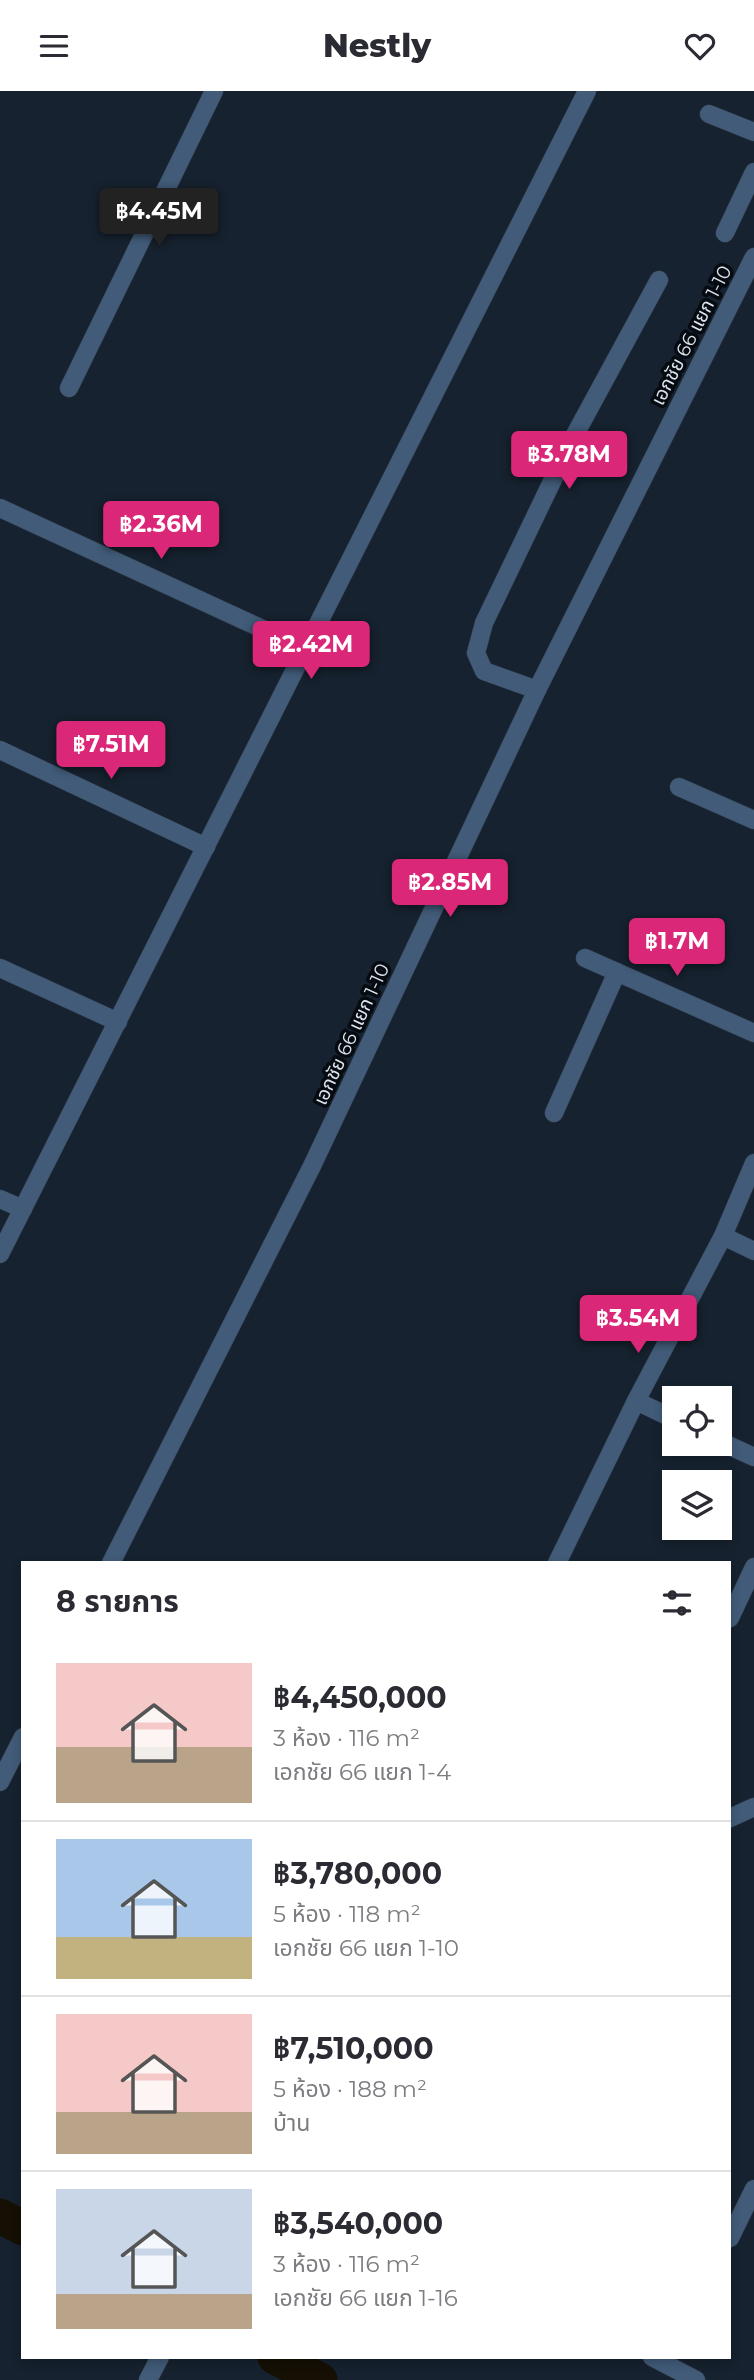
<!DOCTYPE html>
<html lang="th">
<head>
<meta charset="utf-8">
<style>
	:root { --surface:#fff; --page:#f2f2f3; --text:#2b2b33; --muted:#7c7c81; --line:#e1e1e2; --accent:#db2777 }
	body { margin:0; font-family:Montserrat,"Noto Sans Thai",sans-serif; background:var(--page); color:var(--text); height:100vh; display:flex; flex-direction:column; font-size:26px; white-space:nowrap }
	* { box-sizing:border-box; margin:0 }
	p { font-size:23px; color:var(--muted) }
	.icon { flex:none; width:38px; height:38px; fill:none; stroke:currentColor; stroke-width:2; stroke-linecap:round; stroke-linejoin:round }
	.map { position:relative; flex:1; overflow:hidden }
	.sheet { position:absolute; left:21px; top:1470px; width:710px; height:798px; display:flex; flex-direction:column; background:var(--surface); border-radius:0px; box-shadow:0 4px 10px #0003 }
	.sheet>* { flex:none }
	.controls { position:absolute; left:662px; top:1295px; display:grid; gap:14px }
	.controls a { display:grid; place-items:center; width:70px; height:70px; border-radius:0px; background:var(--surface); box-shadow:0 4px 10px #0003; font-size:35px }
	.price { position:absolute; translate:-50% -60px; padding:0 16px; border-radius:7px; background:var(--accent); color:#fff; font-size:23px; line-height:46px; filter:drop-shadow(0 2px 4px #0008) }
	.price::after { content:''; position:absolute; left:50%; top:42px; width:21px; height:16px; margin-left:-10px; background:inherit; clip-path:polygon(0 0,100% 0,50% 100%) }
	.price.selected { background:#222; color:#fff }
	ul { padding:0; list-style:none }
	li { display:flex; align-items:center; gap:21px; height:175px; padding:0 35px }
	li+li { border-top:2px solid var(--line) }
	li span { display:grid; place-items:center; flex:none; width:196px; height:140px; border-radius:0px; color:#555 }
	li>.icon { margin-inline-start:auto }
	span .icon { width:84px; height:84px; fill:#fffc; stroke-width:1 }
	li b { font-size:30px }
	h2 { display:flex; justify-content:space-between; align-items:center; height:84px; padding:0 35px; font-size:30px }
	header { display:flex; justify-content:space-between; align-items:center; height:91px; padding:0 35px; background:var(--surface); font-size:32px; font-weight:800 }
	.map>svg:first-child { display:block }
</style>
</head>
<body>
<header><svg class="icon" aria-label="menu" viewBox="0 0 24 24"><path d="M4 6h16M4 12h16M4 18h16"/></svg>Nestly<svg class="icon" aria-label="heart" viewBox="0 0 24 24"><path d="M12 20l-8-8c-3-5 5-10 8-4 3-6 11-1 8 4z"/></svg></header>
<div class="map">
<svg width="754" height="2289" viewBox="0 0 754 2289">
	<rect width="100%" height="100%" fill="#16222f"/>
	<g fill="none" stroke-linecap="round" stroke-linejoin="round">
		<g stroke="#150f04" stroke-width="35">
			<polyline points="0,2125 23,2137"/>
			<polyline points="275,2266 320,2289"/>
		</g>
		<g stroke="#323d4a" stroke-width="19">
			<g id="minor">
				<polyline points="709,23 754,41"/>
				<polyline points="725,142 754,81"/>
				<polyline points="69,297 214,0"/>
				<polyline points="0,417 306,558"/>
				<polyline points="537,599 484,580 476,562 484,532 571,351 659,189"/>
				<polyline points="0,659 206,756"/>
				<polyline points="679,696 754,729"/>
				<polyline points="585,867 754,942"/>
				<polyline points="0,877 118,931"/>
				<polyline points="554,1022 617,881"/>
				<polyline points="0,1108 23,1118"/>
				<polyline points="723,1145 754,1160"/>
				<polyline points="0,1163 587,0"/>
				<polyline points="636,1310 674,1328"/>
				<polyline points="719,1350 754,1366"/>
				<polyline points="111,1472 312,1075 537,599 754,166"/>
				<polyline points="557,1472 636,1310 723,1145 754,1072"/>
				<polyline points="730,1527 754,1476"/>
				<polyline points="0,1691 23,1646"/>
				<polyline points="730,1727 754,1716"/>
				<polyline points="730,2147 754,2098"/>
				<polyline points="652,2266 696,2289"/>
				<polyline points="148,2289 160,2266"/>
			</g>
		</g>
		<use href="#minor" stroke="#415b78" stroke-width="18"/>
	</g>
	<g text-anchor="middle" stroke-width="7" stroke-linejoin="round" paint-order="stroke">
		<g font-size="19" fill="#dce4ed" stroke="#060b11">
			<text transform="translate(691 244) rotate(-63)" y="7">เอกชัย 66 แยก 1-10</text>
			<text transform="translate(351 943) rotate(-65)" y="7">เอกชัย 66 แยก 1-10</text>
		</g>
	</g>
</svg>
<div class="controls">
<a><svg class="icon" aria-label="locate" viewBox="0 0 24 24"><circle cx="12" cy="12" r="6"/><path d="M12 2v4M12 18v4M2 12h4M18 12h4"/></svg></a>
<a><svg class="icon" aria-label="layers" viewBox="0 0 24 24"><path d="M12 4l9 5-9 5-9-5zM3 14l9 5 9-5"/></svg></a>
</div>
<b class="price selected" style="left:159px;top:157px">฿4.45M</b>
<b class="price" style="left:569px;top:400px">฿3.78M</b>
<b class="price" style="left:161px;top:470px">฿2.36M</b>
<b class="price" style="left:311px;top:590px">฿2.42M</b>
<b class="price" style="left:111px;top:690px">฿7.51M</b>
<b class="price" style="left:450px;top:828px">฿2.85M</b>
<b class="price" style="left:677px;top:887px">฿1.7M</b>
<b class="price" style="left:638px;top:1264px">฿3.54M</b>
<section class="sheet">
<h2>8 รายการ<svg class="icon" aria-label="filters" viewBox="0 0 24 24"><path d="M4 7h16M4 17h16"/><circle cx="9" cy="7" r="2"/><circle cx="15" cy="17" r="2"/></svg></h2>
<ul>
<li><span style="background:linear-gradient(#f6c9c9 60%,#b9a48a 0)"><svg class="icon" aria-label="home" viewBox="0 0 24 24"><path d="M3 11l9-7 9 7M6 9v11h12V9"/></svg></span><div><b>฿4,450,000</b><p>3 ห้อง · 116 m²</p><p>เอกชัย 66 แยก 1-4</p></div></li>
<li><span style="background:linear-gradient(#a9c7e8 70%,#c2b280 0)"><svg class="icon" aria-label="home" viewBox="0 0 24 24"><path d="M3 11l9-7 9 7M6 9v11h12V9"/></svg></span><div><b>฿3,780,000</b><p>5 ห้อง · 118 m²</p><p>เอกชัย 66 แยก 1-10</p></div></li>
<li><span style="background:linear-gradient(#f6c9c9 70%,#b9a48a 0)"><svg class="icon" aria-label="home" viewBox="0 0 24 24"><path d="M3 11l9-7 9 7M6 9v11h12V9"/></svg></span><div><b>฿7,510,000</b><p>5 ห้อง · 188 m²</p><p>บ้าน</p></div></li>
<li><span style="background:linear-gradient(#c9d6e8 75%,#b9a48a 0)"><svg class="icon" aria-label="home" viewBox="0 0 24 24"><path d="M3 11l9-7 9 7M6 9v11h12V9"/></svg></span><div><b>฿3,540,000</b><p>3 ห้อง · 116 m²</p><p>เอกชัย 66 แยก 1-16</p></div></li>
</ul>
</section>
</div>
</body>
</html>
